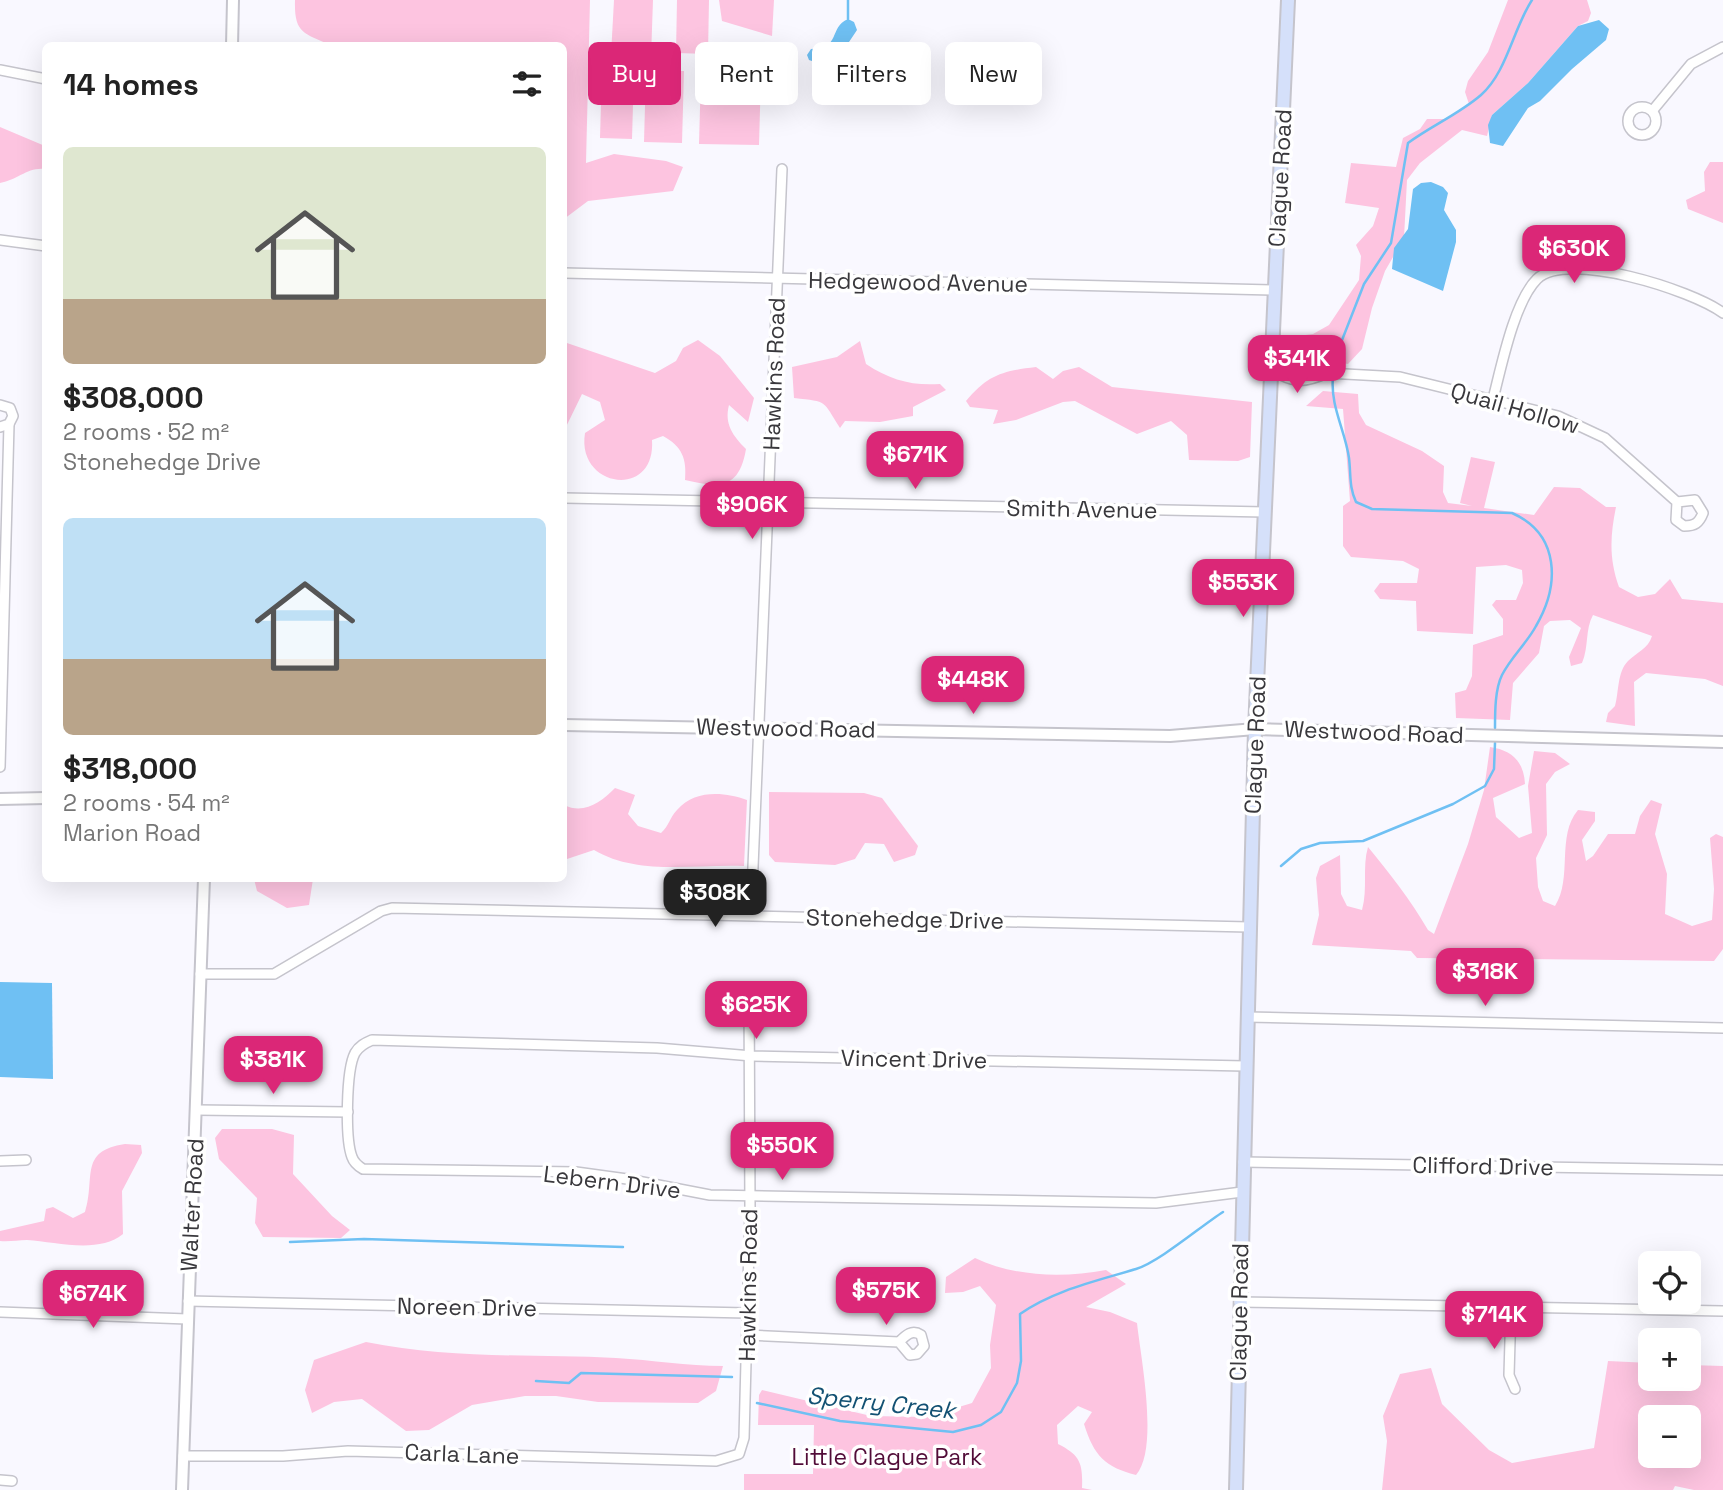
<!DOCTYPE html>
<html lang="en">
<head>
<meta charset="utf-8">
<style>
	:root { --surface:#fff; --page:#f6f6f6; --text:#222; --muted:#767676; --accent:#db2777 }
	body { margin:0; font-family:"Space Grotesk",sans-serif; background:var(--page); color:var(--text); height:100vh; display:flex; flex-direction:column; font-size:26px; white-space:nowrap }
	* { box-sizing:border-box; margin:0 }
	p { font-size:23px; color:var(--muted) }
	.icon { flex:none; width:38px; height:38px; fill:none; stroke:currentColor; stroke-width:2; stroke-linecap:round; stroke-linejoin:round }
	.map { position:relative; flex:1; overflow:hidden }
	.panel { position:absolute; left:42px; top:42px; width:525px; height:840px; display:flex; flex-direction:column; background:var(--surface); border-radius:10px; box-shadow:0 7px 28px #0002 }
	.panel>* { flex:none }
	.top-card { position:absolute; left:588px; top:42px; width:665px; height:63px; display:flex; gap:14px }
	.controls { position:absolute; left:1638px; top:1251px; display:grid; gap:14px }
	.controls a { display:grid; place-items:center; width:63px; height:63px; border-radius:10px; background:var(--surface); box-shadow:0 7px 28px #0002; font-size:35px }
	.price { position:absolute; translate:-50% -60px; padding:0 16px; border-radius:14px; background:var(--accent); color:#fff; font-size:23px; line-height:46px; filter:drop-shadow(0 2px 4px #0008) }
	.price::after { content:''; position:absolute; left:50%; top:42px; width:21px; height:16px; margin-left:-10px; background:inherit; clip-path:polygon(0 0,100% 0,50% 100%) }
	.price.current { background:#222; color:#fff }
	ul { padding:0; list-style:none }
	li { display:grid; align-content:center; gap:14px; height:371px; padding:0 21px }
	li span { display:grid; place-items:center; height:217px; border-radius:10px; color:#555 }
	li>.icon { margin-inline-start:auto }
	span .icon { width:126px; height:126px; fill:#fffc; stroke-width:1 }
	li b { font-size:30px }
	h2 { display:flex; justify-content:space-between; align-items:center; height:84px; padding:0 21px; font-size:30px }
	.tag { padding:0 24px; border-radius:10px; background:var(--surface); box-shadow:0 7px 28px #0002; font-size:24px; line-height:63px }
	.tag.current { background:var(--accent); color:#fff }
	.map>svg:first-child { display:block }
</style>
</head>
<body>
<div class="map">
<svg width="1723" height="1490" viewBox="0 0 1723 1490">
	<rect width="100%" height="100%" fill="#f9f8ff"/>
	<g fill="#fdc4e0" fill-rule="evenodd">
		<path d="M295 0H590L586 163 614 154 666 161 683 167 673 191 588 201 564 219V46L330 45C303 33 294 33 295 0Z"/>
		<polygon points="614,0 653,0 651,57 611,55"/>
		<polygon points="677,0 709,0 708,54 676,53"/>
		<polygon points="719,0 774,0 772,36 722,21"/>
		<polygon points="1508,0 1587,0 1591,13 1588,21 1578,26 1528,83 1492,115 1487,136 1462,130 1420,163 1407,180 1404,238 1385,271 1372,308 1362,349 1348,364 1302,356 1295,344 1298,336 1313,334 1329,325 1359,280 1361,256 1356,245 1373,226 1379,208 1345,203 1351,163 1396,167 1403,138 1420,129 1427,119 1445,119 1469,104 1465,92 1468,81 1488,52"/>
		<polygon points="602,70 634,70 632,139 600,138"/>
		<polygon points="646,70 684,71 682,143 644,142"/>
		<polygon points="701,73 761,74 759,145 699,144"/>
		<path d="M0 127 45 146V169C27 167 18 180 0 183Z"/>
		<polygon points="1710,162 1723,162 1723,223 1688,209 1686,200 1705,191 1704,172"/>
		<path d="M698 340 720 356 754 398 748 422 729 405C724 424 733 436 746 449 739 490 719 488 685 480 687 459 682 446 663 436L652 440C656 500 576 488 585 433L605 420 600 402 582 394 564 431V342L655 373 676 361 683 348Z"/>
		<path d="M860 341 866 364C890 380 912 386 940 384L946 390 913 407V416L880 422 845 421 840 428C822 400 829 402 794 398L792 367 837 357Z"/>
		<path d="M1036 367 1053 379 1063 371 1079 367 1112 387 1252 402 1250 457 1238 461 1189 460 1187 435 1171 421 1137 434 1075 401 1063 402 1016 420 993 424 998 410 970 407 966 401C988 375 1002 371 1036 367Z"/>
		<path d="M1323 391 1358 394 1359 413 1366 425 1422 451 1444 466 1443 492 1448 503 1472 506 1460 503 1471 457 1495 462 1484 508 1534 515 1554 487 1580 488 1606 507H1616C1610 536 1609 559 1619 587L1638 597 1655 594 1670 579 1682 599 1723 603V686L1705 679 1646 673 1634 682 1635 726 1606 722 1608 713 1615 706C1619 692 1617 672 1628 661 1637 652 1648 649 1652 636L1593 615C1585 629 1589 647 1582 663L1571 666 1569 657 1581 628 1570 620 1550 621 1544 626 1539 653 1513 683 1510 720 1456 718 1455 693 1466 690 1472 676 1473 645 1503 635V619L1492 605 1496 600H1516L1523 583 1522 570 1506 565 1476 567 1473 634 1417 631 1416 601 1380 599 1374 591 1380 583H1417L1419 569 1403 561 1351 557 1343 546V506L1350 501 1343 409 1306 406Z"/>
		<path d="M1490 747C1511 750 1524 761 1525 784L1493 798 1496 817 1519 838 1532 833 1528 786 1534 751 1555 753 1570 764 1555 772 1546 784 1547 835 1536 858 1538 887 1543 901 1555 906C1573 878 1556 836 1578 810L1595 812V821L1582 840 1586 861 1593 856 1608 834H1635L1640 816 1651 800 1662 804 1655 834 1667 874 1665 914 1692 926 1712 920 1714 889 1710 838 1716 834 1723 837V949L1714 961 1417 958 1411 951 1312 945 1319 915 1316 878 1320 866 1340 855 1341 894 1347 906 1362 910C1368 888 1362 867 1368 847 1390 874 1410 899 1428 930L1434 934 1468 844 1484 790Z"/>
		<path d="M615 788 635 795 628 814 638 826 661 833C669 826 670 817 677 810 695 789 725 792 747 800L744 866C694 864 638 876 594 850L564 860V805C584 815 601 802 615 788Z"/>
		<polygon points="769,792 864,793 882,798 918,846 915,855 894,862 884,844 865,843 855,859 835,865 775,862 769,855"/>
		<polygon points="254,879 313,879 309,905 287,908 257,891"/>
		<polygon points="222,1129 272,1129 294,1135 293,1174 332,1216 350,1230 341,1238 263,1237 255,1223 257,1198 219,1159 215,1138"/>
		<path d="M125 1144 141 1145 142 1153 122 1191 123 1234C99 1254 56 1242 27 1240 18 1240 9 1242 0 1241V1231L44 1221 46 1209 53 1207 73 1218 85 1212C96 1178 78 1151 125 1144Z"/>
		<path d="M975 1258C1015 1277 1063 1278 1106 1270L1126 1284 1086 1307 1110 1312 1137 1323C1141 1359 1159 1449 1136 1475 1105 1467 1094 1456 1084 1424L1092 1412 1078 1406 1057 1425 1058 1444C1080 1455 1083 1463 1082 1488L1092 1490H744V1474H813L814 1425H758L759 1395 762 1390 871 1416 926 1417 972 1403 991 1368 990 1345 996 1305 980 1286 963 1292 945 1293 946 1277Z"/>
		<path d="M366 1342C449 1359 532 1354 616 1358 652 1360 687 1366 723 1366L716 1391 698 1403 598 1402 556 1396H525L472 1405 429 1430 406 1431 362 1399 334 1402 312 1413 305 1390 314 1360Z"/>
		<path d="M1608 1361 1650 1363V1379H1689V1365L1723 1366V1490H1694L1675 1486 1673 1490H1382L1387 1441 1383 1416 1400 1374 1431 1368 1442 1404 1489 1450 1512 1463 1594 1448ZM1650 1418H1689V1456H1650Z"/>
	</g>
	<g fill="#6fc0f3">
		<path d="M848 19 854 22 857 30 843 51 844 77 835 84 831 81 829 67 809 60 807 55 811 49C842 48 828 28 848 19Z"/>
		<polygon points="1599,20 1609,29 1606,40 1572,69 1540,101 1528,108 1503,146 1490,143 1488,125 1492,115 1528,83 1578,26"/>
		<polygon points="1431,182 1443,187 1448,193 1444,210 1456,230 1456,242 1443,291 1392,269 1394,248 1408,229 1413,189 1421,183"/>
		<polygon points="0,982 52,983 53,1079 0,1077"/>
	</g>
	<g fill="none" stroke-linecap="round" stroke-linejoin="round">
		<g stroke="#6fc0f3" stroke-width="2.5">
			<polyline points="848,0 848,19"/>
			<path d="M1334 370 1335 358 1364 284 1391 243 1408 143C1431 126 1459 114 1481 95 1507 72 1513 29 1532 0"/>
			<path d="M1333 377C1330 406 1345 430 1349 458 1351 475 1349 487 1356 502L1372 509 1512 513C1560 534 1560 585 1536 626 1527 643 1511 657 1502 675 1495 689 1495 712 1495 728"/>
			<polyline points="1281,866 1301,849 1320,843 1363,841 1453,804 1485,786 1494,769 1495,743"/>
			<polyline points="290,1242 364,1239 623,1247"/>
			<polyline points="536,1381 569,1383 581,1373 732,1377"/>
			<path d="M757 1403 840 1421 953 1432 981 1425 1001 1412 1017 1383 1021 1361 1020 1314C1054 1290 1097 1281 1136 1269 1159 1262 1201 1226 1223 1212"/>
		</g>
		<g stroke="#c5c4cc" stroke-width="12">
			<g id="minor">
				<polyline points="0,70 46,79"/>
				<circle cx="1642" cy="121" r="14"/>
				<polyline points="1653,110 1691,64 1723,47"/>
				<polyline points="0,240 46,246"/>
				<polyline points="564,273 1273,290"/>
				<path d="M1272 369 1288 364 1305 365 1327 373 1400 377 1558 416 1605 438 1677 502 1676 520 1684 526C1695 526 1699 523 1703 513L1695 500 1677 502"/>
				<path d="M1272 369C1292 384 1305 383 1327 373"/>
				<path d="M1493 399C1501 368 1514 302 1537 279 1567 250 1692 290 1723 313"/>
				<polyline points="0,405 10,408 13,416 9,424 0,427"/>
				<polyline points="564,498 1265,512"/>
				<polyline points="0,767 9,424"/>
				<polyline points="751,915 782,169"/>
				<polyline points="200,974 274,974 381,911 392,908 1249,927"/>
				<polyline points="1247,1017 1723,1028"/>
				<polyline points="197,1110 348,1112"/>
				<polyline points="0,1161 26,1160"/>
				<polyline points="1243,1162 1723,1170"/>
				<path d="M1242 1192 1156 1203 710 1195 627 1179 576 1172 363 1169C358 1166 354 1163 352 1157 345 1139 346 1070 355 1053 359 1046 365 1043 372 1040L657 1048 752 1056 1245 1066"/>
				<polyline points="188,1301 747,1313"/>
				<polyline points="1239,1302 1723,1311"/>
				<polyline points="1511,1306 1509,1375 1515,1389"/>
				<polyline points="0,1312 187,1319"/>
				<path d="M747 1335 899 1342C906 1335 912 1329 921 1335L924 1346 917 1354 910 1355 899 1342"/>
				<polyline points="183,1456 283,1456 348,1451 716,1461 739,1454 744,1438 750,1209 749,989"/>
				<polyline points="0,1480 12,1481"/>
			</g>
		</g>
		<g stroke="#c5c4cc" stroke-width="14">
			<g id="tertiary">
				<polyline points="232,46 233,0"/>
				<polyline points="564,725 1170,736 1255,729 1723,742"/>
				<polyline points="0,799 46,798"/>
				<polyline points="182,1490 204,878"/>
			</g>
		</g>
		<g stroke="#c5c4cc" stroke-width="16">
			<polyline id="secondary" points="1236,1490 1255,729 1288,0"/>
		</g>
		<use href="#minor" stroke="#fff" stroke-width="9"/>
		<use href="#tertiary" stroke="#fff" stroke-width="10"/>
		<use href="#secondary" stroke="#d5e0fa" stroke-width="12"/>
	</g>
	<g text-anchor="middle" stroke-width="7" stroke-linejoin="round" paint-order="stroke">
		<g font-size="23" fill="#39383c" stroke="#fff">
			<text transform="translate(1280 178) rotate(-87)" y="8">Clague Road</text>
			<text transform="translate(918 282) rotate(1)" y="8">Hedgewood Avenue</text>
			<text transform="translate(774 374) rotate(-88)" y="8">Hawkins Road</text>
			<text transform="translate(1515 408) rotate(16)" y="8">Quail Hollow</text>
			<text transform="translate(1082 509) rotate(1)" y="8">Smith Avenue</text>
			<text transform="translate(786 728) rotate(1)" y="8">Westwood Road</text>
			<text transform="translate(1374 732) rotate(2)" y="8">Westwood Road</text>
			<text transform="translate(1255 745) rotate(-88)" y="8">Clague Road</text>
			<text transform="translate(905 919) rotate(1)" y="8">Stonehedge Drive</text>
			<text transform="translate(914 1059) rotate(1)" y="8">Vincent Drive</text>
			<text transform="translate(1483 1166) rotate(1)" y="8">Clifford Drive</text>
			<text transform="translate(612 1182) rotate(7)" y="8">Lebern Drive</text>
			<text transform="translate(192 1205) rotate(-87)" y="8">Walter Road</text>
			<text transform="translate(748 1285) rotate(-89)" y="8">Hawkins Road</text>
			<text transform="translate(467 1307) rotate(1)" y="8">Noreen Drive</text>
			<text transform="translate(1239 1312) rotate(-89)" y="8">Clague Road</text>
			<text transform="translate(462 1454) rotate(2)" y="8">Carla Lane</text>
		</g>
		<g font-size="23" fill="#520c38" stroke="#fff">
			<text x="887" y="1465">Little Clague Park</text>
		</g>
		<g font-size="24" font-style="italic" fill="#135173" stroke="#fff">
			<text transform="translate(881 1403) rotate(6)" y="8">Sperry Creek</text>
		</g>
	</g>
</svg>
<div class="controls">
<a><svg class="icon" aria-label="locate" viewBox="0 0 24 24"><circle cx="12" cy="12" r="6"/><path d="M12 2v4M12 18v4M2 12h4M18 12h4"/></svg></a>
<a>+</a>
<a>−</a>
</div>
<b class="price" style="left:1574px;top:285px">$630K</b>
<b class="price" style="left:1297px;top:395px">$341K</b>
<b class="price" style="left:915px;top:491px">$671K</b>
<b class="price" style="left:752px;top:541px">$906K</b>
<b class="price" style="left:1243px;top:619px">$553K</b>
<b class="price" style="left:973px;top:716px">$448K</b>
<b class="price current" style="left:715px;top:929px">$308K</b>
<b class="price" style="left:1485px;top:1008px">$318K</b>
<b class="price" style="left:756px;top:1041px">$625K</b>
<b class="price" style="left:273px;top:1096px">$381K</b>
<b class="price" style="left:782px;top:1182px">$550K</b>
<b class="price" style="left:886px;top:1327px">$575K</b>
<b class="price" style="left:93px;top:1330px">$674K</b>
<b class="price" style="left:1494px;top:1351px">$714K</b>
<div class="top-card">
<a class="tag current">Buy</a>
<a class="tag">Rent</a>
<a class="tag">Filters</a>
<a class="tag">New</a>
</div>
<section class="panel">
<h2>14 homes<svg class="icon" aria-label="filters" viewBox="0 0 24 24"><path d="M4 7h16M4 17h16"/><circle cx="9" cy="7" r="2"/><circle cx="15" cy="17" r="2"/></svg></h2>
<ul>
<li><span style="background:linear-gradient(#dfe7d0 70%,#b9a48a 0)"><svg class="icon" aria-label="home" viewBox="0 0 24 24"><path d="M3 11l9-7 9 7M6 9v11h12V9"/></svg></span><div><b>$308,000</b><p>2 rooms · 52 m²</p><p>Stonehedge Drive</p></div></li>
<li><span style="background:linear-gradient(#bfe0f5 65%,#b9a48a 0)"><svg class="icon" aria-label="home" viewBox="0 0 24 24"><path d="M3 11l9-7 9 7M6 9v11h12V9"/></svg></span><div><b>$318,000</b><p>2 rooms · 54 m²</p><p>Marion Road</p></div></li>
</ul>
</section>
</div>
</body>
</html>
